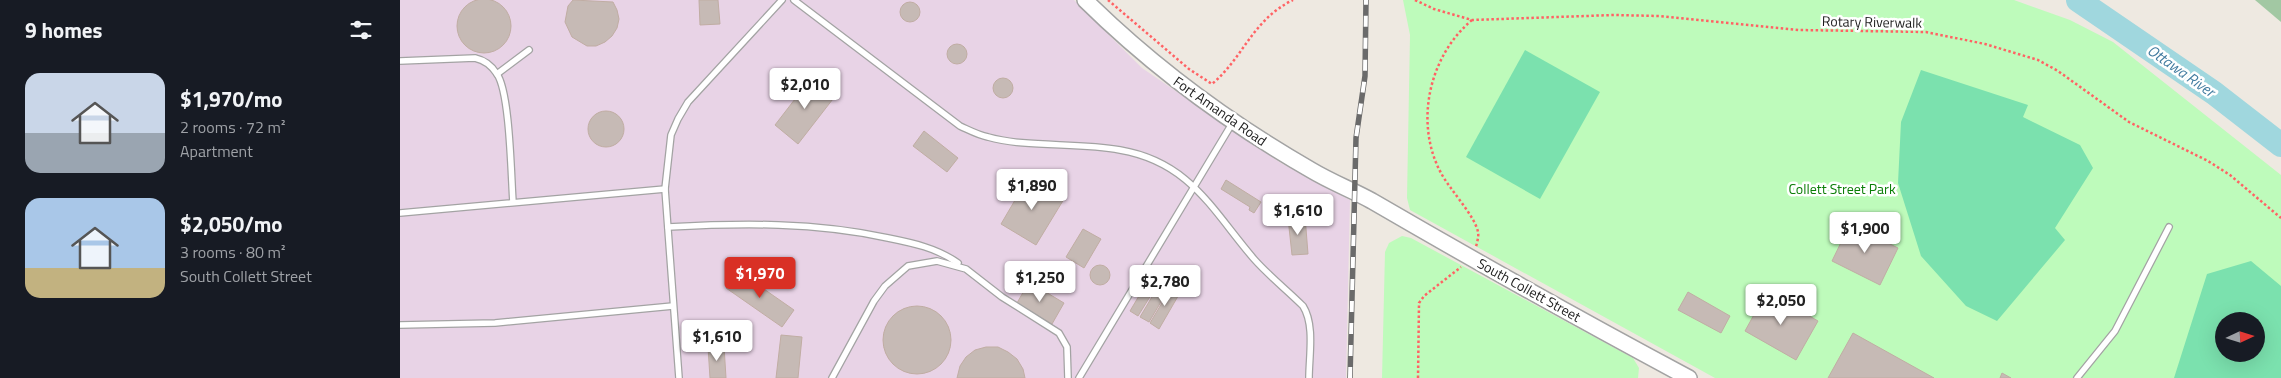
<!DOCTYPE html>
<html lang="en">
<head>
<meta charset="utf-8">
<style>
	:root { --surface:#171b24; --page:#20242c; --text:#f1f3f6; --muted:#9ea1a6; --accent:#d93025 }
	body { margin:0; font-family:"Titillium Web",sans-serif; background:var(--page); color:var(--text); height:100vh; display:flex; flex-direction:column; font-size:19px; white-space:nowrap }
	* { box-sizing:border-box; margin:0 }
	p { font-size:16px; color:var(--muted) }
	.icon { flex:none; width:28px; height:28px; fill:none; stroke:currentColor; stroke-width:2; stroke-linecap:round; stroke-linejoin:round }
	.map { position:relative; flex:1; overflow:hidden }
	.sheet { display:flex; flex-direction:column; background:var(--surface); width:400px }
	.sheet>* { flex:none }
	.needle { width:32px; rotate:86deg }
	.fabs { position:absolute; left:1815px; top:312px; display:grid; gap:10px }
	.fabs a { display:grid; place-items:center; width:50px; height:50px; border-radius:50%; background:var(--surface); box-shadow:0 5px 20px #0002; font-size:25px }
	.price { position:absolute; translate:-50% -42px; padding:0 11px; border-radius:5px; background:#fff; color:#222; font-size:16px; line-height:32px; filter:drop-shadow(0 1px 2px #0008) }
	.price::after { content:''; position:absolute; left:50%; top:30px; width:15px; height:11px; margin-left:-8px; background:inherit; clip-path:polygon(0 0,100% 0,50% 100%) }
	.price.current { background:var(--accent); color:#fff }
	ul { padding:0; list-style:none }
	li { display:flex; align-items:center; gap:15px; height:125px; padding:0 25px }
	li span { display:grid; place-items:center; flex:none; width:140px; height:100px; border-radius:15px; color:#555 }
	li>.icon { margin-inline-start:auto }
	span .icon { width:60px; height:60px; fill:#fffc; stroke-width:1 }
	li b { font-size:21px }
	h2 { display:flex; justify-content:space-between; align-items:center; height:60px; padding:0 25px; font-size:21px }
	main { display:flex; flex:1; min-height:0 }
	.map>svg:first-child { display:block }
</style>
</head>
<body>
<main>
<section class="sheet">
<h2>9 homes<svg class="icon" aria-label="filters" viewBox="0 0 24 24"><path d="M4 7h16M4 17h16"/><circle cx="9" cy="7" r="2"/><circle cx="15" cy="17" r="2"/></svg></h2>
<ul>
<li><span style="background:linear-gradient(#c9d6e8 60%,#9aa5b1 0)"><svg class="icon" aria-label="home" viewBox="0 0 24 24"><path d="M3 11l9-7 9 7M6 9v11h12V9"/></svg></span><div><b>$1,970/mo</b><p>2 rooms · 72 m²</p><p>Apartment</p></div></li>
<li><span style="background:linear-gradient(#a9c7e8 70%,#c2b280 0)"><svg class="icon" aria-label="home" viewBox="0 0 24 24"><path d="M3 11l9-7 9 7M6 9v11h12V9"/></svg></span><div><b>$2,050/mo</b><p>3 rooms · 80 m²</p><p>South Collett Street</p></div></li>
</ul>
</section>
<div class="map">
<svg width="1881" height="378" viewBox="0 0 1881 378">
	<rect width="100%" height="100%" fill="#eee9e1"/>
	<polygon fill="#e8d3e6" points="0,0 674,0 742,68 881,163 950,200 946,378 0,378"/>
	<polygon fill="#a2c8a3" points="1855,0 1881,0 1881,22"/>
	<g fill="#befbbb" fill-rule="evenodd">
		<path d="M1003 0H1614L1670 20 1713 42 1881 175V378H1315L1010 210 1007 198 1010 35ZM1824 321H1856V354H1824Z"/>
		<polygon points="1002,236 1011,238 1233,358 1239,368 1238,378 982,378 985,252 989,243"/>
	</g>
	<g fill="#7be1ae" fill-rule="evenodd">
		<polygon points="1125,50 1200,92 1140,199 1066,157"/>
		<polygon points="1521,70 1628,105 1623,117 1680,145 1693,168 1655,228 1665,240 1597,321 1566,306 1521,256 1498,183 1501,122"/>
		<path d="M1851 261 1881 286V378H1774L1807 274ZM1824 321H1856V354H1824Z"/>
	</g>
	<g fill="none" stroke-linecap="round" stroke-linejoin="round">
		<polyline stroke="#a0d7de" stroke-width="24" points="1678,0 1814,93 1881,145"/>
	</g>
	<g fill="#c6bab5" stroke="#c0ada3">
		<circle cx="84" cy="26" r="27"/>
		<polygon points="173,0 213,2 217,10 219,19 217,28 212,36 205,42 196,46 187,46 172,37 165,22 168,6"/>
		<polygon points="299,0 318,0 320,24 300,25"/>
		<circle cx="510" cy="12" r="10"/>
		<circle cx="557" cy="54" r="10"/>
		<polygon points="412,77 436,95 398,144 375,125"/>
		<circle cx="603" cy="88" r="10"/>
		<circle cx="206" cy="129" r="18"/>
		<polygon points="524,131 558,158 547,172 513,146"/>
		<polygon points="628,178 664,199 636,245 601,224"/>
		<polygon points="826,180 861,202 854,213 849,210 850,207 821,189"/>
		<polygon points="905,216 908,254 892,255 888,218"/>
		<polygon points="1450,224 1498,248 1480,285 1432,261"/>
		<polygon points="683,229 701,239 684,268 666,257"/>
		<circle cx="700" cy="275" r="10"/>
		<polygon points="338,271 394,310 382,327 326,288"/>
		<polygon points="752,274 761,279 738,316 730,311"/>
		<polygon points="762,280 771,285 749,322 740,317"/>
		<polygon points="629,282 664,303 652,324 617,303"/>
		<polygon points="772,286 781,291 759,329 750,323"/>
		<polygon points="1367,291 1418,321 1396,360 1345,331"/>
		<polygon points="1288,292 1330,316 1321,333 1278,310"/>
		<circle cx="517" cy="340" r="34"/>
		<polygon points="1453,333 1534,378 1428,378"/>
		<polygon points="381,335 402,337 398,378 376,378"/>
		<polygon points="324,346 326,378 310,378 308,347"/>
		<polygon points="586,347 598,347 608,352 617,359 623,369 625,378 557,378 560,366 566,357 575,350"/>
		<polygon points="1602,373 1611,378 1600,378"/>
	</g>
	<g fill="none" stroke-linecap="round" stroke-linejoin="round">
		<g stroke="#a3a3a3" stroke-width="8">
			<g id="service">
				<path d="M394 0 560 126C569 130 578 135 588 137 627 148 678 142 720 150 790 162 812 210 854 259 869 276 887 290 903 306 915 325 909 356 909 378"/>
				<path d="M0 61 75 58C84 60 92 66 97 74 110 93 111 175 113 202"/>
				<polyline points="97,74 129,50"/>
				<polyline points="0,213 265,189"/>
				<path d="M268 227C342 223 415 222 488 238 513 243 537 248 558 263"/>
				<polyline points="0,325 95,323 273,306"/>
				<polyline points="279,378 265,189 271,135 278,119 288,102 382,0"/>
				<polyline points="432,378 474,301 485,286 508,266 537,261 566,269 602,297 659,333 667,347 668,378"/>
				<polyline points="679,378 833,122"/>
				<polyline points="1677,378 1715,331 1769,227"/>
			</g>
		</g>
		<g stroke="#a3a3a3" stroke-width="18">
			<path id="tertiary" d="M685 0C753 67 829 123 911 170 931 182 952 190 972 201 1077 262 1182 321 1289 378"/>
		</g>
		<g stroke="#ff6264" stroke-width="2.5" stroke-dasharray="2.5 2.5" stroke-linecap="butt">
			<path d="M708 0 789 69 812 84C844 57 852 20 893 0"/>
			<polyline points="1015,0 1034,9 1072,20 1214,15 1259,16 1399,30 1526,32 1585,44 1638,60 1658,71 1729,122 1808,161 1830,175 1881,218"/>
			<path d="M1072 20C1029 56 1014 123 1041 173 1050 190 1075 216 1078 232 1079 237 1077 242 1076 247"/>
			<polyline points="1018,378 1019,303 1024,296 1061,267"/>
		</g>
		<use href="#service" stroke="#fff" stroke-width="5.5"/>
		<use href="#tertiary" stroke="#fff" stroke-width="15"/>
		<g stroke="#6a6a6a" stroke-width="5.5">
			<polyline id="rail" points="950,378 956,138 965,76 966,0"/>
		</g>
		<use href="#rail" stroke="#fff" stroke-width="4" stroke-dasharray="11" stroke-linecap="butt"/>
	</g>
	<g text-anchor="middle" stroke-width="5" stroke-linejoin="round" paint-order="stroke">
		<g font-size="14" fill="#1c1c1c" stroke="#fff">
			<text transform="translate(1472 22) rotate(1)" y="5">Rotary Riverwalk</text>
			<text transform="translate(820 111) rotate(35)" y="5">Fort Amanda Road</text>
			<text transform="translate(1129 290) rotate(29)" y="5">South Collett Street</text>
		</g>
		<g font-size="14" fill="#0b7e07" stroke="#fff">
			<text x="1442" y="194">Collett Street Park</text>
		</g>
		<g font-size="15" font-style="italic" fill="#417b9f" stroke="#fff">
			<text transform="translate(1781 71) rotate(35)" y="5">Ottawa River</text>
		</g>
	</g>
</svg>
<div class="fabs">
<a><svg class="needle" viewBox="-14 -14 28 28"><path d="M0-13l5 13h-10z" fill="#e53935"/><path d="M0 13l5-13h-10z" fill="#9ea1a6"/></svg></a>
</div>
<b class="price" style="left:405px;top:110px">$2,010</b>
<b class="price" style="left:632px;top:211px">$1,890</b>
<b class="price" style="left:898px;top:236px">$1,610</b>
<b class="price" style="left:1465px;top:254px">$1,900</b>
<b class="price current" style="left:360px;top:299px">$1,970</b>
<b class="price" style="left:640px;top:303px">$1,250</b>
<b class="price" style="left:765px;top:307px">$2,780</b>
<b class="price" style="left:1381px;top:326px">$2,050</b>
<b class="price" style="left:317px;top:362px">$1,610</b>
</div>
</main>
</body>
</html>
